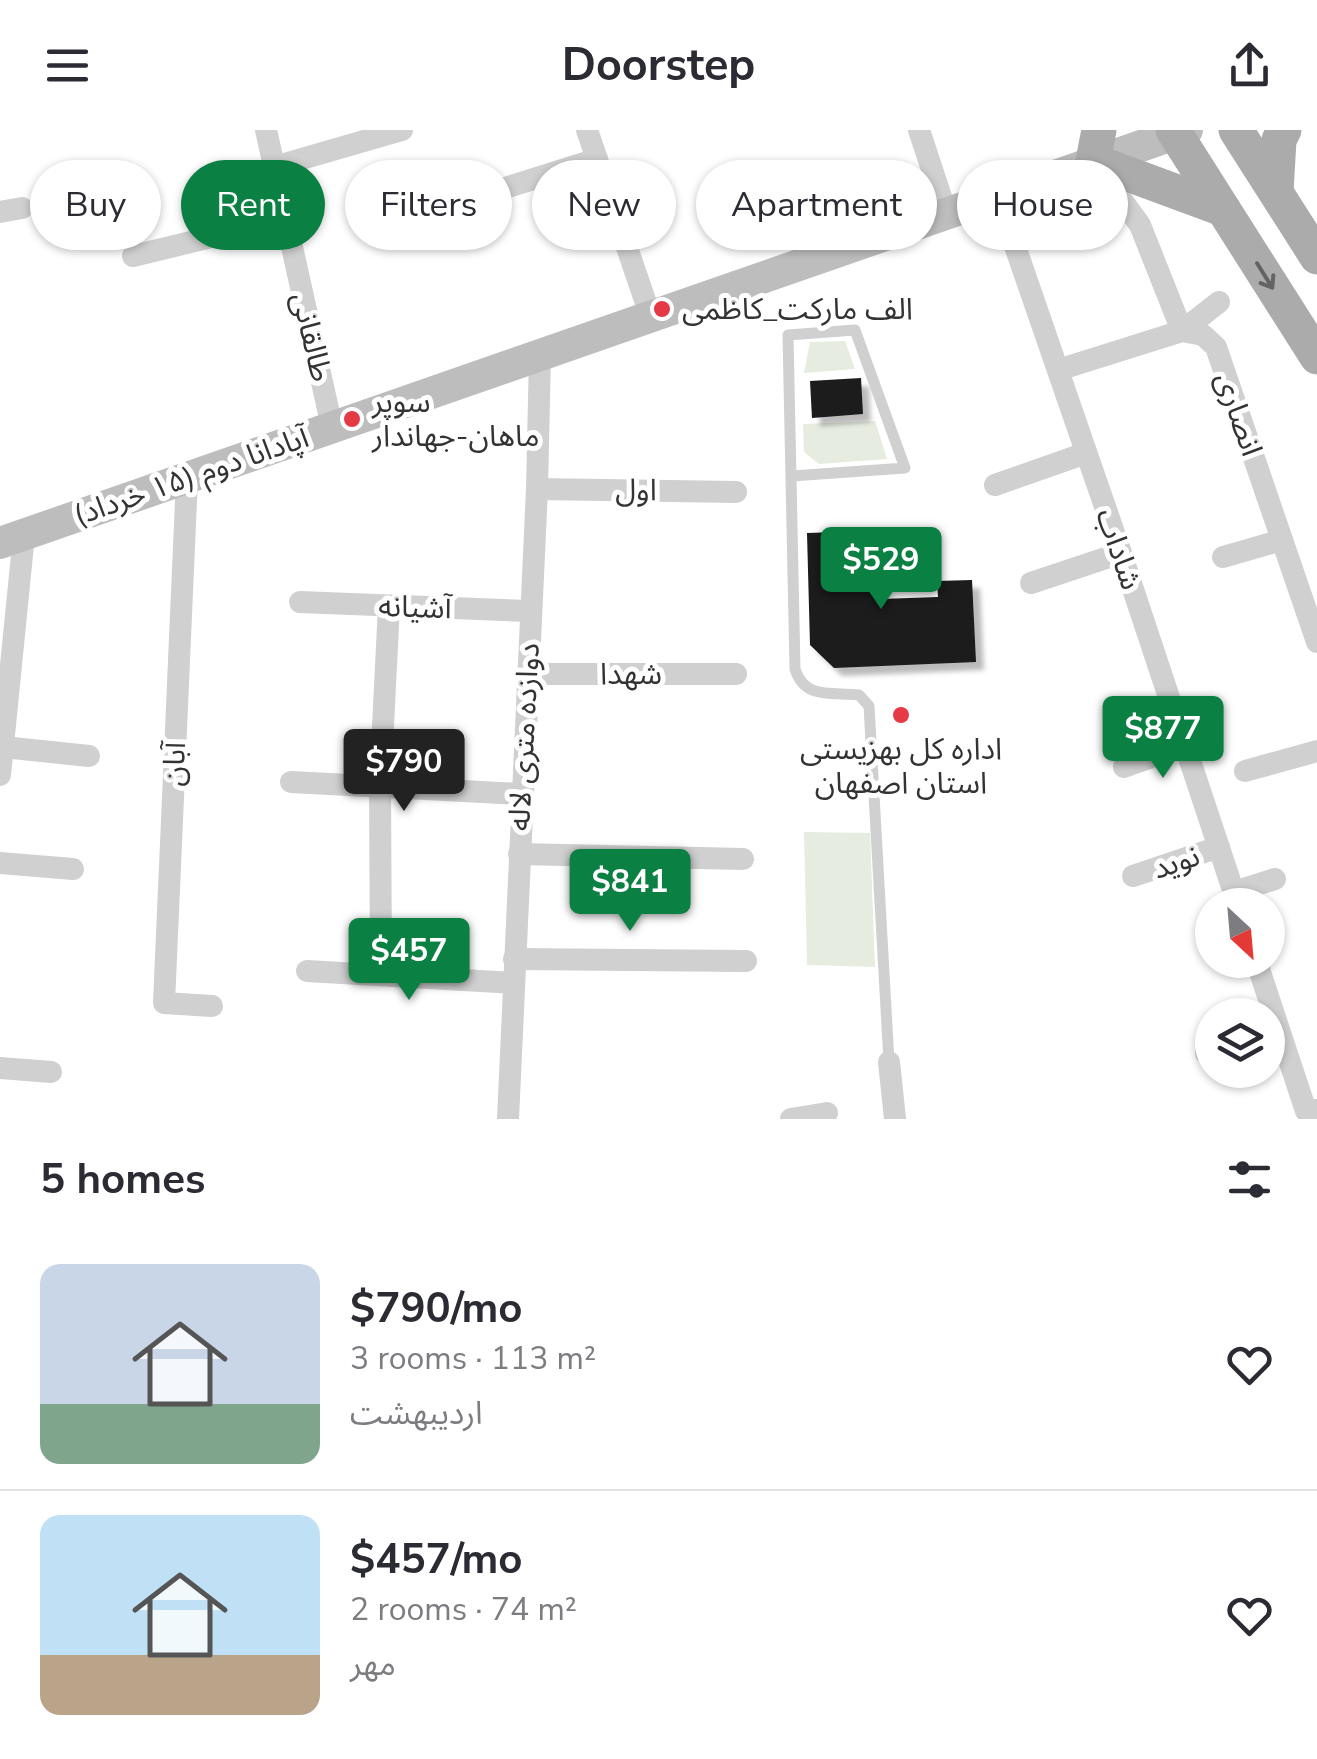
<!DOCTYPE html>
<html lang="en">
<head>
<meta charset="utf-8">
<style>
	:root { --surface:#fff; --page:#f2f2f3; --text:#2b2b33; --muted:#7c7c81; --line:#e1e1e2; --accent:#0b8043 }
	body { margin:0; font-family:"Nunito Sans","Noto Sans Arabic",sans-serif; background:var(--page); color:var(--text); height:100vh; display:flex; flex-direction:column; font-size:38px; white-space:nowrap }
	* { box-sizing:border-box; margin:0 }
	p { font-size:32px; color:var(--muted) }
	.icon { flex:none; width:55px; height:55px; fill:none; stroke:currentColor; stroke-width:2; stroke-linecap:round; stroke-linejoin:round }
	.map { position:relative; height:989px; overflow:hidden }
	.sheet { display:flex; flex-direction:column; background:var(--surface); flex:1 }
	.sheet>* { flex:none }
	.banner { position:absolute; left:30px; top:30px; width:1258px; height:90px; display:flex; gap:20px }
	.needle { width:65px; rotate:154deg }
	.tools { position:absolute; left:1195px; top:758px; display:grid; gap:20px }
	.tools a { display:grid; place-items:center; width:90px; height:90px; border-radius:50%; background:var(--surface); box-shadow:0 2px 8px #0004; font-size:50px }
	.price { position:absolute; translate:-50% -85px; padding:0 22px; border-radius:10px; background:var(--accent); color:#fff; font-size:32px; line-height:65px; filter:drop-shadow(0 2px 5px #0008) }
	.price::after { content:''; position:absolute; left:50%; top:60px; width:30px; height:22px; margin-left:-15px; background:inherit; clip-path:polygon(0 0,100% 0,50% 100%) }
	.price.selected { background:#222; color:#fff }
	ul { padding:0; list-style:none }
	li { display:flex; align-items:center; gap:30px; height:250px; padding:0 40px }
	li+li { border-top:2px solid var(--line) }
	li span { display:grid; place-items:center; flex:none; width:280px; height:200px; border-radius:20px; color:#555 }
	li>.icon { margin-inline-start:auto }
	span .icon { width:120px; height:120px; fill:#fffc; stroke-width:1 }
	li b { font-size:42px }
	h2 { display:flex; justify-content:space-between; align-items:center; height:120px; padding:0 40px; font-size:42px }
	.chip { padding:0 35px; border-radius:45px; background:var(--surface); box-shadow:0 2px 8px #0004; font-size:35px; line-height:90px }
	.chip.selected { background:var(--accent); color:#fff }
	header { display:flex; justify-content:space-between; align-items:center; height:130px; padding:0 40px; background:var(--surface); font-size:45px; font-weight:700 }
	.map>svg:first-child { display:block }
</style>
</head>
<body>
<header><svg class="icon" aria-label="menu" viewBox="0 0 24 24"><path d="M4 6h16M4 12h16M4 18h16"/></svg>Doorstep<svg class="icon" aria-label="share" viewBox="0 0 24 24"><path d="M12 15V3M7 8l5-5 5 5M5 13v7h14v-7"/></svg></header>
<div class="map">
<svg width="1317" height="989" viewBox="0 0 1317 989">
	<defs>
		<filter id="shadow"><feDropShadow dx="8" dy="8" stdDeviation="2.5" flood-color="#0004"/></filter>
	</defs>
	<rect width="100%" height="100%" fill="#fff"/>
	<g fill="#e6ecdf">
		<polygon points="845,211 855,239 804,243 810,212"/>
		<polygon points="875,291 887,329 819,334 804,322 803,294"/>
		<polygon points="804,702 870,703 875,837 807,835"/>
	</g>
	<g fill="#1a1a1a" filter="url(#shadow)">
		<polygon points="861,248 863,284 812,288 810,251"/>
		<polygon points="868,401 870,456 881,469 938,467 937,451 972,450 976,532 834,538 810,515 807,403"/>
	</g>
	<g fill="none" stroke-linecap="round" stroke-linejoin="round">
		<path stroke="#d0d0d0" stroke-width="11" d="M792 346 905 338 855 200 788 205 795 539C805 570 831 562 859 565L869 576 889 932"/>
		<g stroke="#d0d0d0" stroke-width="22">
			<polyline points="266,0 332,297"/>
			<polyline points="587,0 650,185"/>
			<polyline points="919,0 946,82"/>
			<polyline points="1095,33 1140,95 1182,201 1203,205 1216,217 1317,512"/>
			<polyline points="274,37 402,0"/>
			<polyline points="997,64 1121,423 1238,775"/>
			<polyline points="467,70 597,29"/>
			<polyline points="0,82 22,78"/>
			<polyline points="133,126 286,89"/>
			<polyline points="1058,240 1182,201 1219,172"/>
			<polyline points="187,348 164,873 212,876"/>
			<polyline points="995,355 1086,323"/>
			<polyline points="537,359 736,362"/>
			<polyline points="1223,427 1282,410"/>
			<polyline points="1031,453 1121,423"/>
			<polyline points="300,472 530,481"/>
			<polyline points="526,544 736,544"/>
			<polyline points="3,617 89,626"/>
			<polyline points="1124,637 1185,615"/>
			<polyline points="1245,641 1317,621"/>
			<polyline points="0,645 24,405"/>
			<polyline points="291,652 521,664"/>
			<polyline points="519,724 743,729"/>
			<polyline points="0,733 73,739"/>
			<polyline points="1133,746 1219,717"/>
			<polyline points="1234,762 1275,749"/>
			<polyline points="514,829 746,831"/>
			<polyline points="1256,830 1306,981 1317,980"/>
			<polyline points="307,841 513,853"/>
			<polyline points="381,845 380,656 389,476"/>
			<polyline points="1206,923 1212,921"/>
			<polyline points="889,932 895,989"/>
			<polyline points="0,938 51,942"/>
			<polyline points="508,989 537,359 540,224"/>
			<polyline points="791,989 827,983"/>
		</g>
		<polyline stroke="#bdbdbd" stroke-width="32" points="0,413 1187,0"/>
		<g stroke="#ababab" stroke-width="35">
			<polyline points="1099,0 1093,31 1223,79"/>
			<polyline points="1173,0 1317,227"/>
			<polyline points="1236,0 1317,127"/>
			<polyline points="1276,62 1279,10 1284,0"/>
		</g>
	</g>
	<defs><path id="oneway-shaft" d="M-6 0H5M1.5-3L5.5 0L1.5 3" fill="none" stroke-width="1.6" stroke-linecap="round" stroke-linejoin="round" transform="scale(2.5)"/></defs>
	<use stroke="#636363" href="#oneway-shaft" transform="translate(1265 146) rotate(58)"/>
	<g fill="#e63946" stroke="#fff" stroke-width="4">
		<circle cx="662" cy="179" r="10"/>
		<circle cx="352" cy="289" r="10"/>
		<circle cx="901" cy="585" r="10"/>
	</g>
	<g text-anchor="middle" stroke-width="10" stroke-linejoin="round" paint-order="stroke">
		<g font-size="30" fill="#333" stroke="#fff" text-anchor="start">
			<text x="682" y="189">الف مارکت_کاظمی</text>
			<text x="372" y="282">سوپر<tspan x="372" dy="34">ماهان-جهاندار</tspan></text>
			<text x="901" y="629" text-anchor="middle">اداره کل بهزیستی<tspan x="901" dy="34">استان اصفهان</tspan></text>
		</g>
		<g font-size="30" fill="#333" stroke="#fff">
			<text transform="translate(312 207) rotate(77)" y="10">طالقانی</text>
			<text transform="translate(1239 284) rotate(71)" y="10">انصاری</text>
			<text transform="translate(191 346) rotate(-19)" y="10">آپادانا دوم (۱۵ خرداد)</text>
			<text transform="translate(636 360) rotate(1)" y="10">اول</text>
			<text transform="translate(1119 419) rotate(71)" y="10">شاداب</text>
			<text transform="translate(415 477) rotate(2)" y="10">آشیانه</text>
			<text x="631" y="554">شهدا</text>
			<text transform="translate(524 607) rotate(-87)" y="10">دوازده متری لاله</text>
			<text transform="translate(174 634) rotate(-87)" y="10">آبان</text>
			<text transform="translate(1176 732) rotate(-19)" y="10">نوید</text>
		</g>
	</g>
</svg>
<div class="tools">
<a><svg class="needle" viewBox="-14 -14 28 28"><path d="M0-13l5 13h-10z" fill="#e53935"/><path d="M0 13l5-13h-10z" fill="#7c7c81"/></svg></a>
<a><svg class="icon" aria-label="layers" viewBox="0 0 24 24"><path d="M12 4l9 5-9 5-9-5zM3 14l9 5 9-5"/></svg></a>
</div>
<b class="price" style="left:881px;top:482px">$529</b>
<b class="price" style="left:1163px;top:651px">$877</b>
<b class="price selected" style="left:404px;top:684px">$790</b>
<b class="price" style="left:630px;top:804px">$841</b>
<b class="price" style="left:409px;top:873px">$457</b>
<div class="banner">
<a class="chip">Buy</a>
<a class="chip selected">Rent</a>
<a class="chip">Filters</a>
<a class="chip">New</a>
<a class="chip">Apartment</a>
<a class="chip">House</a>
</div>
</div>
<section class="sheet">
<h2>5 homes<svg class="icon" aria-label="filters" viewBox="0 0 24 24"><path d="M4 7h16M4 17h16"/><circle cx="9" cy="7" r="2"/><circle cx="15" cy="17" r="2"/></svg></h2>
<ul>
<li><span style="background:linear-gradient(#c9d6e8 70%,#7fa58c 0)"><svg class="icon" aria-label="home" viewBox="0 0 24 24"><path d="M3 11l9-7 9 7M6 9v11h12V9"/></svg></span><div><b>$790/mo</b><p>3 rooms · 113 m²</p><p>اردیبهشت</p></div><svg class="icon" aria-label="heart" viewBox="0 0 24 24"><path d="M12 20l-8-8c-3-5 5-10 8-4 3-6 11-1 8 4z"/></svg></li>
<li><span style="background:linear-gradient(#bfe0f5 70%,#b9a48a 0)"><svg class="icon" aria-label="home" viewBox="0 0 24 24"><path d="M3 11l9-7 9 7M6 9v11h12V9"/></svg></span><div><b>$457/mo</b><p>2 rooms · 74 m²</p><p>مهر</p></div><svg class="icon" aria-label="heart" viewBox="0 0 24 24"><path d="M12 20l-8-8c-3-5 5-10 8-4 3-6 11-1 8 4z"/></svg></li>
</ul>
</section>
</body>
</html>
